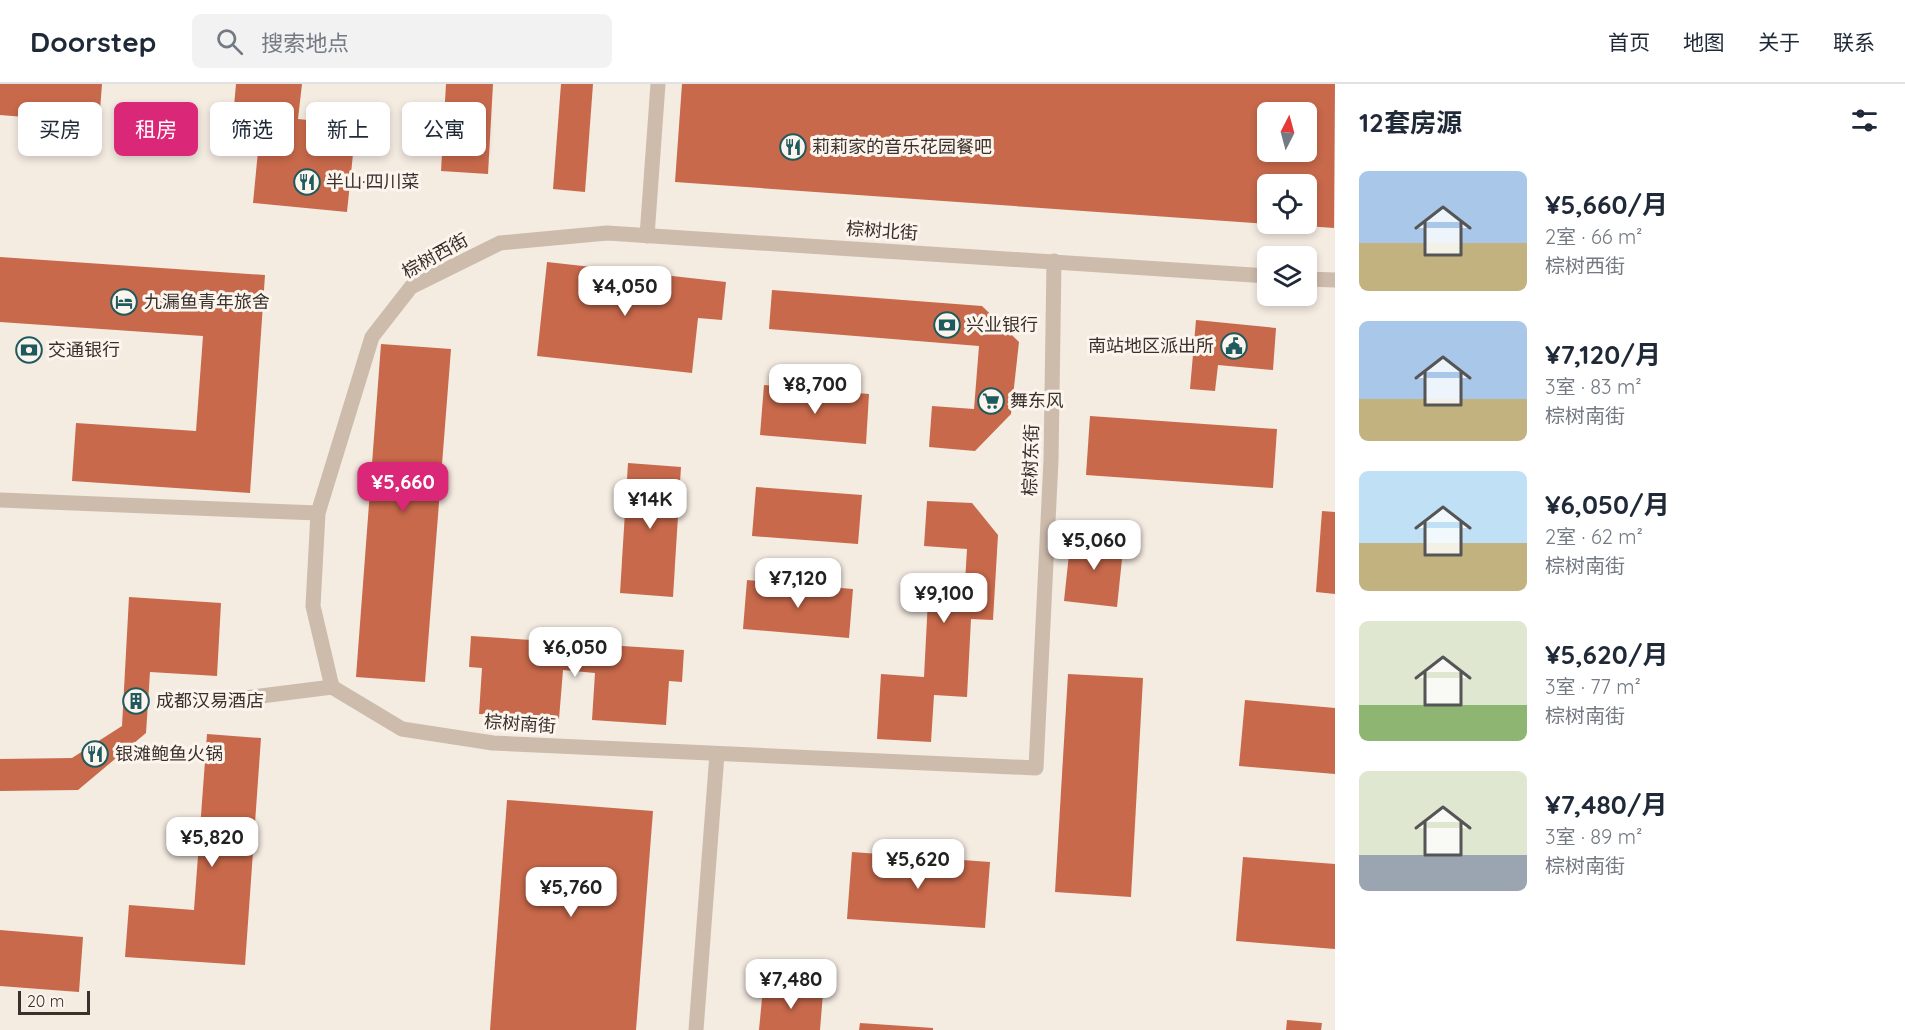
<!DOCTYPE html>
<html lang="zh">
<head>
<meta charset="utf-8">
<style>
	:root { --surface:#fff; --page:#f2f2f3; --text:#1f2937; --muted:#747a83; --line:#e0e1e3; --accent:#db2777 }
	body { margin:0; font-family:Quicksand,"Noto Sans SC",sans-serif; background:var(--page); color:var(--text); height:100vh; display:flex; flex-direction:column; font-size:22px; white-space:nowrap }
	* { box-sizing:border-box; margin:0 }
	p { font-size:20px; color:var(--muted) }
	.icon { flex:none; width:33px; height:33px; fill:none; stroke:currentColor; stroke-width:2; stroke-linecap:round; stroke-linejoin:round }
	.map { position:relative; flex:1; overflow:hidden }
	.drawer { display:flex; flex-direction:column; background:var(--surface); width:570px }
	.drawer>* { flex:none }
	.banner { position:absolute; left:18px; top:18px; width:570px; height:54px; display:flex; gap:12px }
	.needle { width:39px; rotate:6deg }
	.fabs { position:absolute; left:1257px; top:18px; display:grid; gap:12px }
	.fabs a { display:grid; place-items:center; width:60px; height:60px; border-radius:9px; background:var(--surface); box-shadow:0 3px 9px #0003; font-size:30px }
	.scale { position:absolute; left:18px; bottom:15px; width:72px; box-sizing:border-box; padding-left:6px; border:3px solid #3b302b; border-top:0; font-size:16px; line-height:21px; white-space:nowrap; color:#3b302b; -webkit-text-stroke:4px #fbf5ee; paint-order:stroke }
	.price { position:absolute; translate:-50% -51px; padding:0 14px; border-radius:12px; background:#fff; color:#222; font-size:20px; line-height:39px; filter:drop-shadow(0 2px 3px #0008) }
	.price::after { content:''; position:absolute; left:50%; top:36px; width:18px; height:14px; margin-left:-9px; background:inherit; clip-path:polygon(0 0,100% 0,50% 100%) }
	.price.current { background:var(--accent); color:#fff }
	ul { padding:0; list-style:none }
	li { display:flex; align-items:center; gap:18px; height:150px; padding:0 24px }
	li span { display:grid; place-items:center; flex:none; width:168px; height:120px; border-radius:9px; color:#555 }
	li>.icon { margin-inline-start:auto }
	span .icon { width:72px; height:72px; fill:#fffc; stroke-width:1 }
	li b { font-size:26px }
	h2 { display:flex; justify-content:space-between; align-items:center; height:72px; padding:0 24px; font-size:26px }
	.pill { padding:0 21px; border-radius:9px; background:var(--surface); box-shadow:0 3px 9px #0003; font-size:21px; line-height:54px }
	.pill.current { background:var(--accent); color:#fff }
	header { display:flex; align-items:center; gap:36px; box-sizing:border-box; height:84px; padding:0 30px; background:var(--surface); border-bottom:2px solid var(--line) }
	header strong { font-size:28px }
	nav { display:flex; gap:33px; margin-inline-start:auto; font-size:21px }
	.search { width:420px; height:54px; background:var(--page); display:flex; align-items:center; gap:15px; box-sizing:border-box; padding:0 21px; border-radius:9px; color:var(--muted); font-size:22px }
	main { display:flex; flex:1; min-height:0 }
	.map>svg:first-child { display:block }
</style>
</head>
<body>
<header>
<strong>Doorstep</strong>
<div class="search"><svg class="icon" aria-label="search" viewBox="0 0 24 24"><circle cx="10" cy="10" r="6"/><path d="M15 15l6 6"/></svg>搜索地点</div>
<nav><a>首页</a><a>地图</a><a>关于</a><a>联系</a></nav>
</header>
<main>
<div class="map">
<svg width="1335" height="946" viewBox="0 0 1335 946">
	<rect width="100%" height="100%" fill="#f4ebe1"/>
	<g fill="#c8694b" fill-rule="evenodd">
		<polygon points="0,0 102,0 99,39 0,31"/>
		<polygon points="236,0 302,0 298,35 356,41 347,128 253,119 261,36 233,33"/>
		<polygon points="446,0 493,0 488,90 441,87"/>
		<polygon points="561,0 593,0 585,108 553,105"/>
		<path d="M682 0H1335L1334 144 1292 141 1306 140V100H1268V140L675 98ZM1268 28H1306V68H1268Z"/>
		<polygon points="0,173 265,191 250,409 72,397 76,339 196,347 203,252 0,238"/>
		<polygon points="547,178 726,198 722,236 698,234 692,289 537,272"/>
		<polygon points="772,206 982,222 1019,258 1011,330 975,367 929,363 932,322 974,325 979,262 769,245"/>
		<polygon points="1196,236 1276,244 1273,286 1218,281 1215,307 1190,305"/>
		<polygon points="381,260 451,265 425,598 356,593"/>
		<polygon points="764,301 869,310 866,360 760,351"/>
		<polygon points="1090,332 1277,345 1273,404 1086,391"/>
		<polygon points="628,379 681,383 673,513 620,509"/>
		<polygon points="756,403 862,411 858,460 752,452"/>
		<polygon points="927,417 972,419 998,451 993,536 971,535 967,613 934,611 931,658 877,655 881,590 924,593 929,496 965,498 967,465 924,462"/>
		<polygon points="1322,427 1335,428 1335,510 1316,508"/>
		<polygon points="1071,451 1124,456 1117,523 1064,517"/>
		<polygon points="747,496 853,505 849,554 743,545"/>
		<polygon points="129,513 221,519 217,592 150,588 146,649 78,706 0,707 0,675 72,674 122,642"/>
		<polygon points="471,552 684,566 682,598 669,597 666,641 592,636 595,589 563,586 559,635 479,630 482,584 469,583"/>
		<polygon points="1068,590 1143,594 1131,813 1055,808"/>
		<polygon points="1245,616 1335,624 1335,690 1239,682"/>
		<polygon points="207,650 261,654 245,881 125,873 129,821 194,826"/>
		<polygon points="507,716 653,727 636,946 490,946"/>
		<polygon points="852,768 990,778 985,844 847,835"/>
		<polygon points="1243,773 1335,780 1335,865 1236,857"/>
		<polygon points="0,846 83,853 79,908 0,902"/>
		<polygon points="763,904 823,909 820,946 759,946"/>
		<polygon points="1287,936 1322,939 1321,946 1286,946"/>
		<polygon points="860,939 933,944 933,946 859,946"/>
	</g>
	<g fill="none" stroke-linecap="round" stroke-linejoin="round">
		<g stroke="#cdbbac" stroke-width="15">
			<polyline points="647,152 658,0"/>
			<polyline points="1306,195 1335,196"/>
			<polyline points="0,416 318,429"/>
			<polyline points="332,603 313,522 318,429 372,253 411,203 500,159 607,149 1268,192"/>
			<polyline points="332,603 402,645 493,659 1036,684 1051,376 1054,177"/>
			<polyline points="222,617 332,603"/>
			<polyline points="696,946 717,670"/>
		</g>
	</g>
	<defs>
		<g id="restaurant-ring" transform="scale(1.35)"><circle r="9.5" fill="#fbf5ee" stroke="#1f5a5e" stroke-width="1.5"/><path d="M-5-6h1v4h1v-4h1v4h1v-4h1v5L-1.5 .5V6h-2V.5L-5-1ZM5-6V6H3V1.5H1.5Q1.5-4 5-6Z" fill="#1f5a5e"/></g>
		<g id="hotel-ring" transform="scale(1.35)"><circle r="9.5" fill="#fbf5ee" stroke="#1f5a5e" stroke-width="1.5"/><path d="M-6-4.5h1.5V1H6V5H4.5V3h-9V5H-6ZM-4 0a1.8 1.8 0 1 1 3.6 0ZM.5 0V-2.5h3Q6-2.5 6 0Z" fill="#1f5a5e"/></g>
		<g id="bank-ring" transform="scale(1.35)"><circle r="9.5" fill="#fbf5ee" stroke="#1f5a5e" stroke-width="1.5"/><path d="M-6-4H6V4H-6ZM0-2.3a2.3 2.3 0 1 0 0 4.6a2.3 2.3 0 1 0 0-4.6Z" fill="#1f5a5e"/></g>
		<g id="civic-ring" transform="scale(1.35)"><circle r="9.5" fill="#fbf5ee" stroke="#1f5a5e" stroke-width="1.5"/><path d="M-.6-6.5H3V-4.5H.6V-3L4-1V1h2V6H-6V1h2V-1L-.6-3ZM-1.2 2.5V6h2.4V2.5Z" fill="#1f5a5e"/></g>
		<g id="supermarket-ring" transform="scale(1.35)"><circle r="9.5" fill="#fbf5ee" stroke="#1f5a5e" stroke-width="1.5"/><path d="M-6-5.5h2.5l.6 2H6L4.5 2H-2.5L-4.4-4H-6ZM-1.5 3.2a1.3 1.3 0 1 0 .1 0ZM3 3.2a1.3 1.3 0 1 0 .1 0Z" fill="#1f5a5e"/></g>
		<g id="building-ring" transform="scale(1.35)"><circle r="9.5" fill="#fbf5ee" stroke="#1f5a5e" stroke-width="1.5"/><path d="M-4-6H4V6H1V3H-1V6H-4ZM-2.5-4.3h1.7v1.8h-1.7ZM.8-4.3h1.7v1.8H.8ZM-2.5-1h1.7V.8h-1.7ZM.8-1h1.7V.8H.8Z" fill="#1f5a5e"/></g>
	</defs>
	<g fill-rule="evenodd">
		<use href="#restaurant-ring" x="793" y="63"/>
		<use href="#restaurant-ring" x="307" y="98"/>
		<use href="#hotel-ring" x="124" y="218"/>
		<use href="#bank-ring" x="947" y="241"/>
		<use href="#civic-ring" x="1234" y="262"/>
		<use href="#bank-ring" x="29" y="266"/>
		<use href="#supermarket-ring" x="991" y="317"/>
		<use href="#building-ring" x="136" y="617"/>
		<use href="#restaurant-ring" x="95" y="670"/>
	</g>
	<g text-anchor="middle" stroke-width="6" stroke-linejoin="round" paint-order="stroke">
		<g font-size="18" fill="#3b302b" stroke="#fbf5ee" text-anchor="start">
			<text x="812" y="69">莉莉家的音乐花园餐吧</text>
			<text x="326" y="104">半山·四川菜</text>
			<text x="144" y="224">九漏鱼青年旅舍</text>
			<text x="966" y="247">兴业银行</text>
			<text x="1214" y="268" text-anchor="end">南站地区派出所</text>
			<text x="48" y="272">交通银行</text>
			<text x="1010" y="323">舞东风</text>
			<text x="156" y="623">成都汉易酒店</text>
			<text x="115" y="676">银滩鲍鱼火锅</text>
		</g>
		<g font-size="18" fill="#3b302b" stroke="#fbf5ee">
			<text transform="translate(882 147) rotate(4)" y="6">棕树北街</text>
			<text transform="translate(435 172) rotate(-29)" y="6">棕树西街</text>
			<text transform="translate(1031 376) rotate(-88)" y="6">棕树东街</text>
			<text transform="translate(520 640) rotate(4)" y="6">棕树南街</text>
		</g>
	</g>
</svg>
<div class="fabs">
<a><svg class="needle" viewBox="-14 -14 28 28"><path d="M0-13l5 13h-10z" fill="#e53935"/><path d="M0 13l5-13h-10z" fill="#747a83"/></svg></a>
<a><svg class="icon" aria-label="locate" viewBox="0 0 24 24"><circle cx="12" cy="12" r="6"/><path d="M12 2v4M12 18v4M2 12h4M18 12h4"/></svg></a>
<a><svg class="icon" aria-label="layers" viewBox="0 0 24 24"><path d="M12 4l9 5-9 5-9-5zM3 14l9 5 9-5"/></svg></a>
</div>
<div class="scale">20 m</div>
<b class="price" style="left:625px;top:233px">¥4,050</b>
<b class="price" style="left:815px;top:331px">¥8,700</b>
<b class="price current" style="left:403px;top:429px">¥5,660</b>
<b class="price" style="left:650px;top:446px">¥14K</b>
<b class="price" style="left:1094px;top:487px">¥5,060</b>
<b class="price" style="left:798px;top:525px">¥7,120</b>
<b class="price" style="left:944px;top:540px">¥9,100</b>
<b class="price" style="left:575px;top:594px">¥6,050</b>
<b class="price" style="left:212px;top:784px">¥5,820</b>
<b class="price" style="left:918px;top:806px">¥5,620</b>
<b class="price" style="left:571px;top:834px">¥5,760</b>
<b class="price" style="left:791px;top:926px">¥7,480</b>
<div class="banner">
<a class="pill">买房</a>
<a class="pill current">租房</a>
<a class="pill">筛选</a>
<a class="pill">新上</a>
<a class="pill">公寓</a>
</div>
</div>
<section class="drawer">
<h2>12套房源<svg class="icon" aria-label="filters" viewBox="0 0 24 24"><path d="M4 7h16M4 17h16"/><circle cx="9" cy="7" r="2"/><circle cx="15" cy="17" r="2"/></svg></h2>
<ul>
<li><span style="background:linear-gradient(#a9c7e8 60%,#c2b280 0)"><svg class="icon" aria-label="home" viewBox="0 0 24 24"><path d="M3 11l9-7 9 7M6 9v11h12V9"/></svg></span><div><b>¥5,660/月</b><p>2室 · 66 m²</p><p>棕树西街</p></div></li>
<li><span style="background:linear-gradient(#a9c7e8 65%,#c2b280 0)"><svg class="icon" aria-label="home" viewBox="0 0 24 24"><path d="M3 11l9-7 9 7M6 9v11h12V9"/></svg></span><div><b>¥7,120/月</b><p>3室 · 83 m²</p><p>棕树南街</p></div></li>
<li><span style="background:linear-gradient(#bfe0f5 60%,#c2b280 0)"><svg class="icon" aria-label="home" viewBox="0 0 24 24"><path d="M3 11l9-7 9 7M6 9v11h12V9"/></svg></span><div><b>¥6,050/月</b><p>2室 · 62 m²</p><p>棕树南街</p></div></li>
<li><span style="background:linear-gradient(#dfe7d0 70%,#8fb573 0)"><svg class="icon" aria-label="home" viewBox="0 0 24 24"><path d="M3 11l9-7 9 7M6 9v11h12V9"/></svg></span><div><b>¥5,620/月</b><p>3室 · 77 m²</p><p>棕树南街</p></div></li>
<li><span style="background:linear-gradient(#dfe7d0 70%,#9aa5b1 0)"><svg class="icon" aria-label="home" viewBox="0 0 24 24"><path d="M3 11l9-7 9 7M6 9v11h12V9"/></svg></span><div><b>¥7,480/月</b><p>3室 · 89 m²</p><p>棕树南街</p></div></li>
</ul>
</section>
</main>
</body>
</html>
